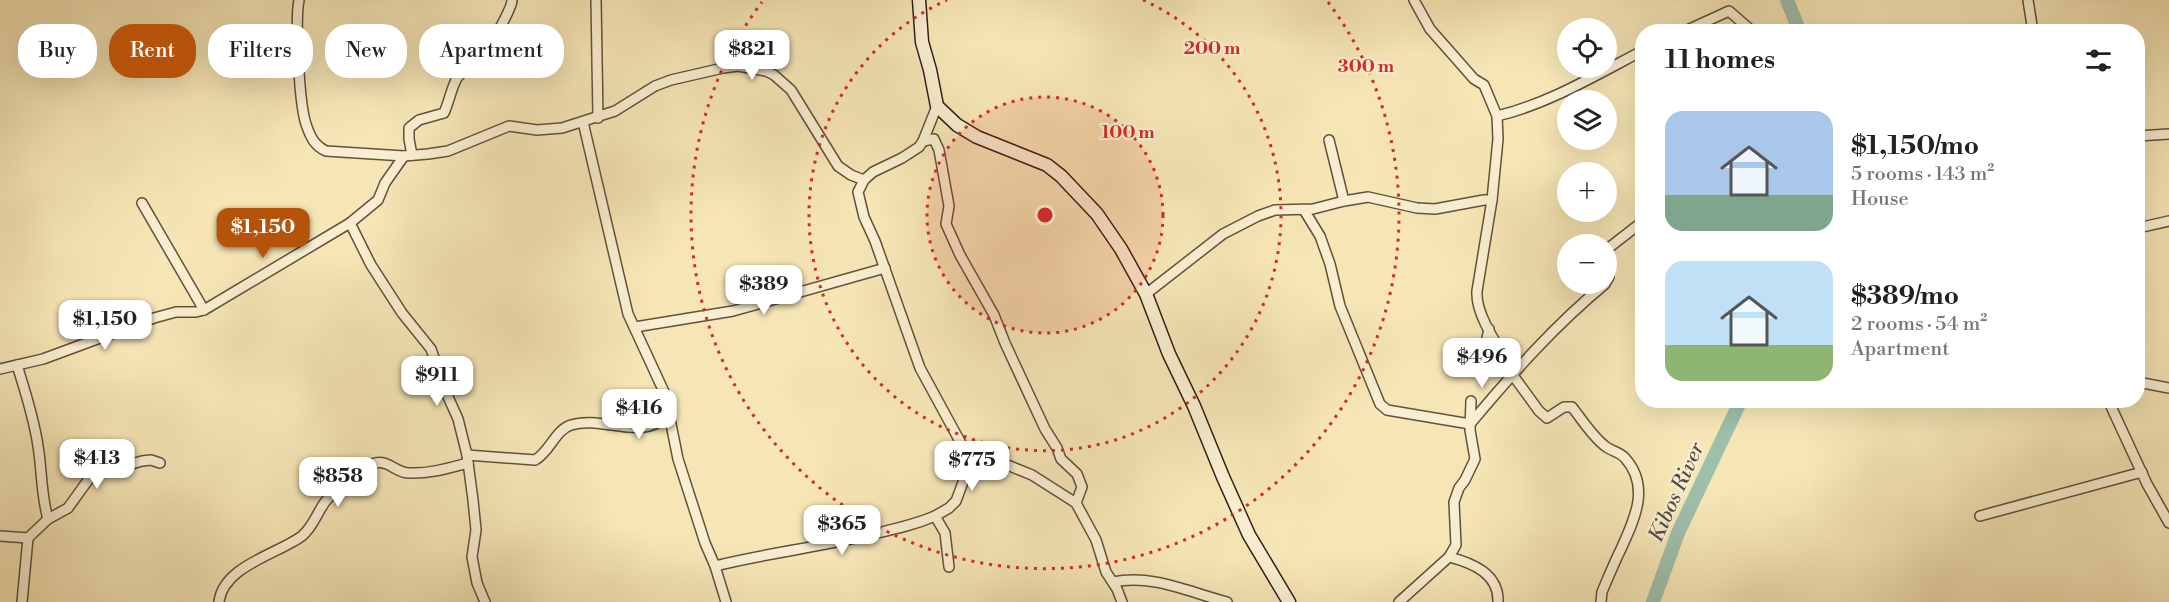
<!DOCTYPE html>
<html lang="en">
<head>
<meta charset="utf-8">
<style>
	:root { --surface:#fff; --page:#f2f2f2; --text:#222; --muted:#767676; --accent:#b45309 }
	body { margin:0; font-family:"Libre Bodoni",serif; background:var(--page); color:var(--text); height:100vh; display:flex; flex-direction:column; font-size:22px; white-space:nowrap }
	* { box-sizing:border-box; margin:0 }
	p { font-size:20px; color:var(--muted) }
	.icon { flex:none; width:33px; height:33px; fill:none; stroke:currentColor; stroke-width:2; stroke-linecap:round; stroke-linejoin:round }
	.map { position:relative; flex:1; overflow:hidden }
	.side { position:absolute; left:1635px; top:24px; width:510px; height:384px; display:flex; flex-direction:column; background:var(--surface); border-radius:24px; box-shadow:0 6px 24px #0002 }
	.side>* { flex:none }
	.banner { position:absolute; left:18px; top:24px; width:570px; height:54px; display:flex; gap:12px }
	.fabs { position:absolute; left:1557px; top:18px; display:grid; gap:12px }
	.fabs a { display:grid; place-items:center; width:60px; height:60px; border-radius:50%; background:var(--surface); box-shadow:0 6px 24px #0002; font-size:30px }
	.price { position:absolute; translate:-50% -51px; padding:0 14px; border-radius:12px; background:#fff; color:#222; font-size:20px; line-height:39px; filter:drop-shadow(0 2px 3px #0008) }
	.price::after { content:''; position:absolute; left:50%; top:36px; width:18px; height:14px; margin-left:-9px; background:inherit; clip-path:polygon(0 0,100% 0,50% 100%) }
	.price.selected { background:var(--accent); color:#fff }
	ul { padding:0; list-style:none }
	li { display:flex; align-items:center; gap:18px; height:150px; padding:0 30px }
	li span { display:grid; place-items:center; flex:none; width:168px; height:120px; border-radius:18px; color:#555 }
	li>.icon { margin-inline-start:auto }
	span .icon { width:72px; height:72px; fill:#fffc; stroke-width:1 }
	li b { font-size:26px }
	h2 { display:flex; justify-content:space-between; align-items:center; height:72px; padding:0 30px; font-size:26px }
	.pill { padding:0 21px; border-radius:24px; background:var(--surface); box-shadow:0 6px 24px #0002; font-size:21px; line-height:54px }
	.pill.selected { background:var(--accent); color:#fff }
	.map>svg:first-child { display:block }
</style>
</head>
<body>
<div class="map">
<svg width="2169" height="602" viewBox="0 0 2169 602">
	<rect width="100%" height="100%" fill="#f6e6b6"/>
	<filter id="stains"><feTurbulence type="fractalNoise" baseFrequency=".00333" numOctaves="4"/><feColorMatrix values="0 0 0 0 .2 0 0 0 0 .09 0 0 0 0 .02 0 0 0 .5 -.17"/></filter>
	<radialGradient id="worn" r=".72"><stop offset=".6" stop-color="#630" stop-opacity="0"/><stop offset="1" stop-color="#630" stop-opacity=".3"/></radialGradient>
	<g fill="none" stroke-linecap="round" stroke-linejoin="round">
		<g stroke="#9dc0ab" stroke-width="14">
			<polyline points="1787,0 1800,32"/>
			<polyline points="1653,602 1678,533 1741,400"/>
		</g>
		<g stroke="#62503d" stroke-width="12">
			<g id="street">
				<path d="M299 0C295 20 299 108 307 127 311 138 315 146 326 151L404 156 428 154 448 151 509 126 537 130 562 128 615 111 655 86 671 80 723 68 738 66 766 71 774 75 791 90 838 166 851 175 864 180"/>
				<polyline points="596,0 598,118"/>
				<path d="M1414 0 1430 29 1474 79 1484 85 1497 116 1498 139 1492 200 1477 291C1475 316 1501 350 1514 372"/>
				<polyline points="2028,0 2033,32"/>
				<polyline points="1683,32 1729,11 1753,32"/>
				<path d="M1497 116C1548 104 1596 75 1642 51"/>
				<polyline points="583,122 628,314 665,394 678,459 705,543 715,566 726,602"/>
				<polyline points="2138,136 2169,134"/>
				<polyline points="1329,140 1344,201"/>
				<polyline points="923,141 934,139 939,150 949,206 946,224 960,255 994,315 1005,343 1045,429 1057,448 1061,459 1077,474 1082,487 1076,503 1096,540 1106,572 1117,589 1122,602"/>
				<path d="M412 155 409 139V128L419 120 444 113C449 102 451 89 457 78 462 70 472 68 479 61 486 54 512 9 512 0"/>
				<polyline points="142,203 204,310 350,223 378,200 385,183 404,156"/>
				<polyline points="1304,210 1320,236 1330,264 1340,306 1380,404 1387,410 1470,424"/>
				<polyline points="350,223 371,265 402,313 431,349 445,390 458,419 467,455 473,500 476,530 472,557 477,583 485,602"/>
				<polyline points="2138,228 2169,221"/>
				<polyline points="1606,250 1642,222"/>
				<polyline points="1606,272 1609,277 1606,282"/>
				<polyline points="1146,294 1223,234 1258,216 1275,210 1313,209 1344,201 1368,197 1417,208 1435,209 1484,200 1492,200"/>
				<polyline points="635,327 733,311 885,268"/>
				<path d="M17 365C25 391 34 418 38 446 42 470 41 495 48 519L28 538 22 602"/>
				<polyline points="0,369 43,359 154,318 176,312 196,312 204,310"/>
				<path d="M1512 374 1539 411 1547 418 1564 407H1572C1583 421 1592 436 1605 446 1611 451 1620 452 1625 458 1651 487 1634 520 1621 549 1614 563 1608 578 1602 592L1601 602"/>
				<polyline points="1482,376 1483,355 1489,329"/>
				<polyline points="2138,382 2169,388"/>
				<polyline points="2108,400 2147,484 2169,523"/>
				<path d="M1470 424C1512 374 1555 325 1605 284"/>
				<polyline points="963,447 1032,475 1076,503"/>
				<path d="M467 455 535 460C550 452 555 430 571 425 599 416 634 437 659 422L665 404"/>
				<polyline points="935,516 949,508 956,501 969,466 964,456 963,447 920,368 875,241 864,217 858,192 864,180 873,172 902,158 919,147 923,141 937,106"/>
				<polyline points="1980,516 2142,472"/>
				<polyline points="48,519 68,508 91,476 142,461 151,460 160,463"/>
				<polyline points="0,536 28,538"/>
				<path d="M1449 557C1473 563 1499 574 1498 602"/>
				<path d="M715 566C767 553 821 547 873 534 895 529 914 525 935 516L945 533 949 567"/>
				<path d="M1113 582C1153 574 1188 592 1227 602"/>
				<path d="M219 602C223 566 278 554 302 536 313 527 317 513 325 502 333 491 362 467 375 463 389 460 396 473 409 473 429 474 449 468 468 463"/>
				<polyline points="1399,602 1449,557 1456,545 1454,502 1459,488 1465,480 1475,459 1470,430 1471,401"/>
			</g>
		</g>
		<g stroke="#301e15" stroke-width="15">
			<polyline id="secondary" points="919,0 922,42 930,70 937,106 957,125 977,137 1047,165 1061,176 1097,214 1121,249 1146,294 1169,354 1194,406 1223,477 1249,535 1289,602"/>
		</g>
		<use href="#street" stroke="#f9efd0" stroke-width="9"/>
		<use href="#secondary" stroke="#f9efd0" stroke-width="12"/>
	</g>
	<circle cx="1045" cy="215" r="118" fill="#d62828" fill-opacity=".12"/>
	<g fill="none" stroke="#d62828" stroke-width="3" stroke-dasharray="3 6">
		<circle cx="1045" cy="215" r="118"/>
		<path d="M1143 0A236 236 0 1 1 947 0"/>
		<path d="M1328 2A354 354 0 1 1 762 2"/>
	</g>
	<g text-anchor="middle" stroke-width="4.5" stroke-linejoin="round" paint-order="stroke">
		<g font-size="21" font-style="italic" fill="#514f42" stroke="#f9efd0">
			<text transform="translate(1676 492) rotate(-66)" y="7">Kibos River</text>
		</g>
	</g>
	<circle cx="1045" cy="215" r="9" fill="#d62828" stroke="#f9efd0" stroke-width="3"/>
	<g font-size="18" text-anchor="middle" font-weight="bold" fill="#d62828" stroke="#f9efd0" stroke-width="4.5" stroke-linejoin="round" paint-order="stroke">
		<text x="1212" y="54">200 m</text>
		<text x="1366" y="72">300 m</text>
		<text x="1128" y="138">100 m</text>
	</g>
	<rect width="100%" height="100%" filter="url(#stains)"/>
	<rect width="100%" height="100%" fill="url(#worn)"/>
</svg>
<div class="fabs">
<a><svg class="icon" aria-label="locate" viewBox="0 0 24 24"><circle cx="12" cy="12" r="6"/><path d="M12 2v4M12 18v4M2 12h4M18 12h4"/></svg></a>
<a><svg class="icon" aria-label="layers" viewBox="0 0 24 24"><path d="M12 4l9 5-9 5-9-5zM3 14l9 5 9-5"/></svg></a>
<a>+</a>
<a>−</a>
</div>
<b class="price" style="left:752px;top:81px">$821</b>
<b class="price selected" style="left:263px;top:259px">$1,150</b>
<b class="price" style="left:764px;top:316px">$389</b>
<b class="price" style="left:105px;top:351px">$1,150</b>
<b class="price" style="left:1482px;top:389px">$496</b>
<b class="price" style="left:437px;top:407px">$911</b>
<b class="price" style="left:639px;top:440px">$416</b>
<b class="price" style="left:97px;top:490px">$413</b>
<b class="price" style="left:972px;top:492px">$775</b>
<b class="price" style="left:338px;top:508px">$858</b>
<b class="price" style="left:842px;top:556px">$365</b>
<div class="banner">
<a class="pill">Buy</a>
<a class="pill selected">Rent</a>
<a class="pill">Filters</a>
<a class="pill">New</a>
<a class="pill">Apartment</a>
</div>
<section class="side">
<h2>11 homes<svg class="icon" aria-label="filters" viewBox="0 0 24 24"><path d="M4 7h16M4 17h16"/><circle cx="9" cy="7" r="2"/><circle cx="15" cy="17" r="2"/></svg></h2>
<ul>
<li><span style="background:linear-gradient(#a9c7e8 70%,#7fa58c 0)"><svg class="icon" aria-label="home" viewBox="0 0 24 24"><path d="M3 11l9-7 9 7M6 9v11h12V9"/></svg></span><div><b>$1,150/mo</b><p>5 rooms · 143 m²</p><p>House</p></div></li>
<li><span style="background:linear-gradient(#bfe0f5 70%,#8fb573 0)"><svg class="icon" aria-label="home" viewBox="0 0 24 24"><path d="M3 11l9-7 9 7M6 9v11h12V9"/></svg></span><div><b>$389/mo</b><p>2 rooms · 54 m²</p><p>Apartment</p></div></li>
</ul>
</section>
</div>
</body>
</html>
